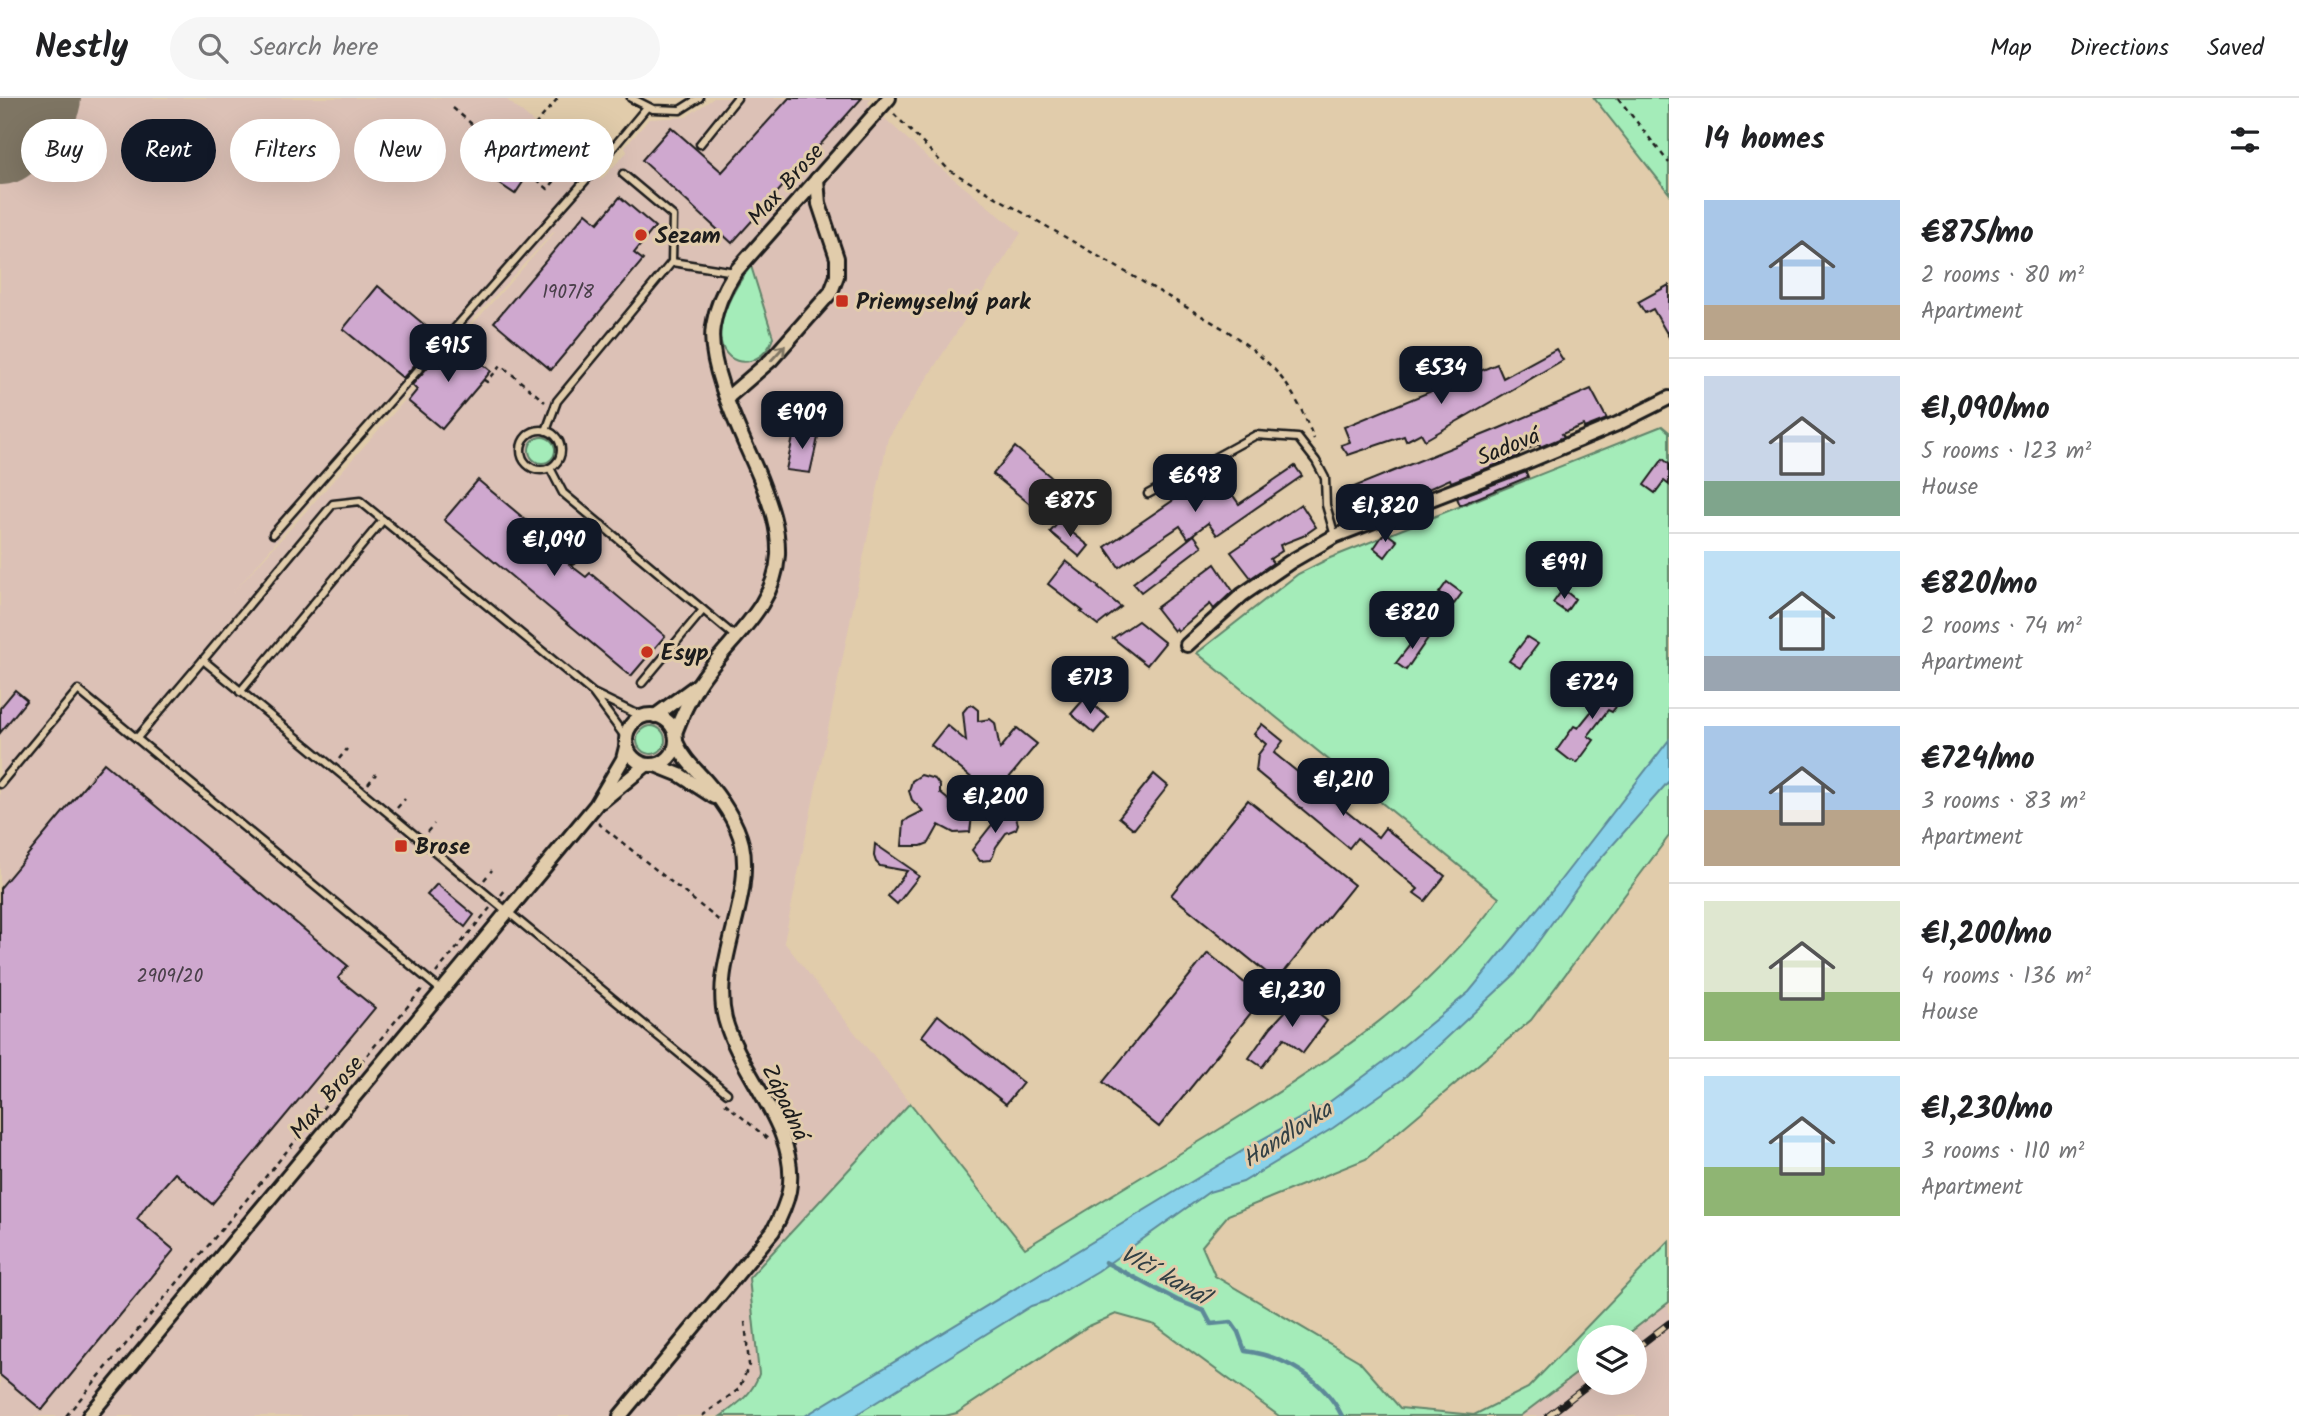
<!DOCTYPE html>
<html lang="en">
<head>
<meta charset="utf-8">
<style>
	:root { --surface:#fff; --page:#f6f6f6; --text:#202124; --muted:#757577; --line:#e0e0e0; --accent:#111827 }
	body { margin:0; font-family:Kalam,sans-serif; background:var(--page); color:var(--text); height:100vh; display:flex; flex-direction:column; font-size:26px; white-space:nowrap }
	* { box-sizing:border-box; margin:0 }
	p { font-size:23px; color:var(--muted) }
	.icon { flex:none; width:38px; height:38px; fill:none; stroke:currentColor; stroke-width:2; stroke-linecap:round; stroke-linejoin:round }
	.map { position:relative; flex:1; overflow:hidden }
	.panel { display:flex; flex-direction:column; background:var(--surface); width:630px }
	.panel>* { flex:none }
	.hud { position:absolute; left:21px; top:21px; width:665px; height:63px; display:flex; gap:14px }
	.controls { position:absolute; left:1577px; top:1227px; display:grid; gap:14px }
	.controls a { display:grid; place-items:center; width:70px; height:70px; border-radius:50%; background:var(--surface); box-shadow:0 7px 28px #0002; font-size:35px }
	.price { position:absolute; translate:-50% -60px; padding:0 16px; border-radius:14px; background:var(--accent); color:#fff; font-size:23px; line-height:46px; filter:drop-shadow(0 2px 4px #0008) }
	.price::after { content:''; position:absolute; left:50%; top:42px; width:21px; height:16px; margin-left:-10px; background:inherit; clip-path:polygon(0 0,100% 0,50% 100%) }
	.price.on { background:#222; color:#fff }
	ul { padding:0; list-style:none }
	li { display:flex; align-items:center; gap:21px; height:175px; padding:0 35px }
	li+li { border-top:2px solid var(--line) }
	li span { display:grid; place-items:center; flex:none; width:196px; height:140px; border-radius:0px; color:#555 }
	li>.icon { margin-inline-start:auto }
	span .icon { width:84px; height:84px; fill:#fffc; stroke-width:1 }
	li b { font-size:30px }
	h2 { display:flex; justify-content:space-between; align-items:center; height:84px; padding:0 35px; font-size:30px }
	.tag { padding:0 24px; border-radius:32px; background:var(--surface); box-shadow:0 7px 28px #0002; font-size:24px; line-height:63px }
	.tag.on { background:var(--accent); color:#fff }
	header { display:flex; align-items:center; gap:42px; box-sizing:border-box; height:98px; padding:0 35px; background:var(--surface); border-bottom:2px solid var(--line) }
	header strong { font-size:33px }
	nav { display:flex; gap:38px; margin-inline-start:auto; font-size:24px }
	.search { width:490px; height:63px; background:var(--page); display:flex; align-items:center; gap:18px; box-sizing:border-box; padding:0 24px; border-radius:38px; color:var(--muted); font-size:26px }
	main { display:flex; flex:1; min-height:0 }
	.map>svg:first-child { display:block }
</style>
</head>
<body>
<header>
<strong>Nestly</strong>
<div class="search"><svg class="icon" aria-label="search" viewBox="0 0 24 24"><circle cx="10" cy="10" r="6"/><path d="M15 15l6 6"/></svg>Search here</div>
<nav><a>Map</a><a>Directions</a><a>Saved</a></nav>
</header>
<main>
<div class="map">
<svg width="1669" height="1318" viewBox="0 0 1669 1318">
	<rect width="100%" height="100%" fill="#e1ccab"/>
	<filter id="ink" filterUnits="userSpaceOnUse"><feTurbulence type="fractalNoise" baseFrequency=".0143" numOctaves="2"/><feDisplacementMap in="SourceGraphic" scale="14" xChannelSelector="R" yChannelSelector="G"/><feConvolveMatrix kernelMatrix="1 2 1 2 8 2 1 2 1" color-interpolation-filters="sRGB"/></filter>
	<g filter="url(#ink)">
		<g fill="#dcc1b6" fill-rule="evenodd">
			<path d="M0 0H505L601 82 627 54 625 49 649 21 686 19 714 0H871L868 5 928 60 1021 135 888 340 784 844 910 1005 749 1180 759 1276 755 1289 743 1302 721 1318H0ZM554 133 555 134 233 495 354 352Z"/>
			<polygon points="1669,1204 1669,1318 1520,1318 1589,1266 1589,1284 1634,1284 1634,1239 1624,1239"/>
		</g>
		<g fill="#a4ecb9" stroke="#60846a" stroke-width="2">
			<polygon points="1594,0 1669,0 1669,95"/>
			<path d="M751 168 773 239C768 261 738 275 724 252 710 228 737 186 751 168Z"/>
			<path d="M1662 328 1669 334V738L1531 922 1366 1061 1228 1117 1202 1148 1215 1178 1359 1263 1400 1310 1474 1317 1528 1290 1669 1143V1204L1624 1239H1589V1266L1520 1318H1279L1155 1227 1116 1216 1087 1229 957 1315 945 1318H721C738 1306 752 1297 759 1276L749 1180 910 1005 1025 1150C1088 1111 1152 1073 1215 1034 1320 969 1427 902 1499 800L1197 555 1298 476 1330 460Z"/>
			<circle cx="542" cy="352" r="13"/>
			<circle cx="651" cy="642" r="14"/>
		</g>
		<polygon fill="#89d2ea" stroke="#5d8998" stroke-width="2" points="1669,642 1669,683 1587,776 1515,876 1403,981 1333,1030 1243,1084 1209,1094 1098,1173 1047,1203 1031,1208 854,1318 805,1318 1257,1044 1328,1005 1386,962 1469,894 1549,797"/>
		<g fill="none" stroke-linecap="round" stroke-linejoin="round">
			<path stroke="#5d8998" stroke-width="4.5" d="M1105 1164 1177 1202 1204 1213 1211 1226 1231 1224 1238 1234 1245 1253C1285 1258 1324 1282 1342 1318"/>
			<polyline stroke="#7e7464" stroke-width="98" points="0,38 32,0"/>
		</g>
		<g fill="#cfa8cf" stroke="#1c1c1c" stroke-width="2">
			<polygon points="789,0 862,0 732,145 642,62 671,29 722,74"/>
			<polygon points="544,34 566,53 555,66 533,48"/>
			<polygon points="484,58 523,84 515,96 476,70"/>
			<polygon points="620,99 655,129 634,155 643,162 551,272 494,224 586,115 598,125"/>
			<polygon points="1669,187 1669,239 1653,211 1645,215 1638,204"/>
			<polygon points="378,188 439,239 403,280 343,231"/>
			<polygon points="457,244 491,273 442,331 408,303 417,292 412,287 448,246 452,250"/>
			<polygon points="1556,251 1563,262 1425,342 1421,335 1406,343 1404,338 1348,357 1341,347 1350,344 1344,329 1497,266 1503,280"/>
			<polygon points="1591,291 1607,321 1584,330 1583,327 1562,336 1564,339 1540,349 1539,346 1518,355 1519,358 1451,384 1450,381 1406,401 1404,398 1347,420 1342,408 1349,405 1344,393 1500,330"/>
			<polygon points="795,330 819,335 810,375 786,372"/>
			<polygon points="1015,349 1069,394 1047,420 993,376"/>
			<polygon points="1663,361 1669,366 1669,387 1664,383 1655,395 1644,387"/>
			<polygon points="1295,368 1302,378 1217,437 1208,425 1188,440 1180,428 1119,469 1105,449 1216,373 1239,406"/>
			<polygon points="1526,374 1528,379 1460,407 1457,400"/>
			<polygon points="478,382 557,448 554,452 569,466 586,479 590,475 665,538 631,578 444,422"/>
			<polygon points="1301,406 1316,429 1303,438 1280,447 1282,453 1270,461 1273,465 1251,480 1231,454"/>
			<polygon points="1059,424 1089,448 1080,459 1050,434"/>
			<polygon points="1385,434 1397,443 1385,459 1374,450"/>
			<polygon points="1194,437 1202,448 1141,494 1133,485"/>
			<polygon points="1066,463 1099,489 1098,490 1121,509 1098,527 1081,514 1083,513 1048,486"/>
			<polygon points="1215,466 1233,493 1214,511 1210,506 1178,533 1176,530 1174,533 1156,510"/>
			<polygon points="1447,484 1462,495 1454,506 1439,495"/>
			<polygon points="1563,491 1575,501 1566,514 1553,505"/>
			<polygon points="1138,523 1165,545 1147,567 1113,540"/>
			<polygon points="1420,534 1428,540 1406,572 1396,565"/>
			<polygon points="1527,539 1538,546 1520,570 1509,563"/>
			<polygon points="1610,580 1628,592 1612,614 1608,612 1588,638 1594,642 1577,665 1572,662 1571,663 1557,652 1574,628 1578,630 1595,609 1591,606"/>
			<polygon points="15,592 27,602 0,635 0,610"/>
			<polygon points="1085,600 1108,619 1094,635 1071,616"/>
			<polygon points="972,607 978,612 978,623 990,621 995,625 1000,651 1017,630 1037,646 994,698 931,647 947,627 966,643 963,614 968,608"/>
			<polygon points="1262,626 1283,643 1274,655 1378,739 1385,730 1445,778 1425,803 1414,795 1418,791 1357,740 1349,750 1256,673 1258,657 1266,646 1254,636"/>
			<polygon points="104,665 348,868 338,880 375,910 212,1106 175,1075 146,1108 137,1121 174,1152 42,1312 0,1277 0,790"/>
			<polygon points="1154,676 1168,688 1134,731 1119,719"/>
			<polygon points="921,677 935,681 940,688 940,695 951,704 960,703 969,709 972,718 970,734 954,735 939,727 929,745 921,748 902,748 904,724 909,720 923,713 912,702 909,693 912,683"/>
			<polygon points="1248,702 1354,787 1277,883 1171,797"/>
			<polygon points="1003,711 1014,714 1018,726 1016,731 1006,735 996,749 993,758 990,762 980,763 972,752 994,724 997,716"/>
			<polygon points="875,746 917,775 913,774 919,778 897,806 888,798 907,773 880,768 876,764 874,758"/>
			<polygon points="437,786 474,817 465,829 427,797"/>
			<polygon points="1208,855 1263,900 1159,1029 1103,984"/>
			<polygon points="1304,893 1320,906 1315,913 1327,923 1303,955 1284,940 1262,969 1249,960 1271,929"/>
			<polygon points="938,917 1023,985 1006,1006 922,938"/>
		</g>
		<g fill="none" stroke-linecap="round" stroke-linejoin="round">
			<g stroke="#1c1c1c" stroke-width="11">
				<g id="service">
					<polyline points="631,0 653,11 680,12 699,0"/>
					<polyline points="700,46 737,0"/>
					<polyline points="623,76 673,118 672,164"/>
					<circle cx="541" cy="352" r="20"/>
					<polyline points="546,333 557,303 672,164 735,174"/>
					<polyline points="550,370 563,395 737,540"/>
					<polyline points="1148,396 1256,337 1298,340 1316,363 1325,380 1326,407 1335,438"/>
					<polyline points="273,436 592,75 647,9"/>
					<polyline points="573,462 602,427"/>
					<polyline points="642,585 703,512"/>
					<polyline points="240,594 383,422"/>
					<polyline points="595,596 632,614 646,618"/>
					<polyline points="137,640 203,562"/>
					<polyline points="626,640 593,595 360,403 333,406 203,562 727,995"/>
					<polyline points="0,686 78,592 442,893"/>
				</g>
			</g>
			<g stroke="#1c1c1c" stroke-width="18">
				<g id="minor">
					<polyline points="727,300 771,262 831,194 837,178 837,160 819,106 817,81"/>
					<polyline points="1187,547 1242,497 1290,464 1335,438 1522,366 1617,326 1669,300"/>
					<circle cx="651" cy="642" r="25"/>
					<polyline points="655,618 696,588"/>
					<path d="M675 635C681 619 689 602 698 587 725 544 775 512 778 457 779 429 770 406 760 380 744 341 706 269 713 228 716 208 724 191 735 174L889 0"/>
					<polyline points="655,667 680,677 714,699"/>
					<polyline points="602,703 646,667"/>
					<polyline points="89,1318 596,707 623,661 626,649"/>
					<path d="M620 1318 773 1133C780 1120 786 1108 789 1093 800 1032 740 977 725 921 711 865 754 802 742 746 737 724 720 699 705 682 694 670 683 660 676 644"/>
				</g>
			</g>
			<g stroke="#1c1c1c" stroke-width="2.5" stroke-dasharray="5 5" stroke-linecap="butt">
				<polyline points="1618,0 1669,65"/>
				<polyline points="453,10 548,91 574,59"/>
				<path d="M894 16 949 72 1226 232C1275 266 1292 285 1314 341"/>
				<polyline points="509,58 558,0"/>
				<polyline points="484,282 487,284 501,267 545,304"/>
				<polyline points="339,661 347,651"/>
				<polyline points="368,686 376,676"/>
				<polyline points="397,710 405,701"/>
				<polyline points="598,725 721,824"/>
				<polyline points="427,734 434,726"/>
				<polyline points="484,782 492,772"/>
				<polyline points="501,797 506,791"/>
				<polyline points="436,875 490,810"/>
				<polyline points="725,1005 768,1041"/>
				<polyline points="66,1318 423,890"/>
				<polyline points="702,1318 739,1291 749,1267 745,1223"/>
			</g>
			<use href="#service" stroke="#e1ccab" stroke-width="6"/>
			<use href="#minor" stroke="#e1ccab" stroke-width="12"/>
			<g stroke="#1c1c1c" stroke-width="7">
				<g id="rail">
					<polyline points="1634,1252 1669,1225"/>
					<polyline points="1548,1318 1592,1284"/>
				</g>
			</g>
			<use href="#rail" stroke="#e1ccab" stroke-width="4.5" stroke-dasharray="13" stroke-linecap="butt"/>
		</g>
		<defs><path id="oneway-shaft" d="M-6 0H5M1.5-3L5.5 0L1.5 3" fill="none" stroke-width="1.6" stroke-linecap="round" stroke-linejoin="round" transform="scale(1.75)"/></defs>
		<use stroke="#7e7464" href="#oneway-shaft" transform="translate(778 255) rotate(-48)"/>
	</g>
	<g fill="#c8321e" stroke="#e1ccab" stroke-width="2.5">
		<circle cx="641" cy="137" r="7"/>
		<rect x="835" y="196" width="14" height="14" rx="3.5"/>
		<circle cx="647" cy="554" r="7"/>
		<rect x="394" y="741" width="14" height="14" rx="3.5"/>
	</g>
	<g text-anchor="middle" stroke-width="6" stroke-linejoin="round" paint-order="stroke">
		<g font-size="19" fill="#493f49">
			<text x="568" y="200">1907/8</text>
			<text x="170" y="884">2909/20</text>
		</g>
		<g font-size="23" fill="#1c1c1c" stroke="#e1ccab">
			<text transform="translate(785 86) rotate(-48)" y="8">Max Brose</text>
			<text transform="translate(1508 348) rotate(-22)" y="8">Sadová</text>
			<text transform="translate(326 999) rotate(-50)" y="8">Max Brose</text>
			<text transform="translate(786 1004) rotate(65)" y="8">Západná</text>
		</g>
		<g font-size="23" font-weight="bold" fill="#1c1c1c" stroke="#e1ccab" text-anchor="start">
			<text x="655" y="145">Sezam</text>
			<text x="856" y="211">Priemyselný park</text>
			<text x="661" y="562">Esyp</text>
			<text x="415" y="756">Brose</text>
		</g>
		<g font-size="24" font-style="italic" fill="#324045" stroke="#e1ccab">
			<text transform="translate(1287 1036) rotate(-33)" y="8">Handlovka</text>
			<text transform="translate(1165 1177) rotate(29)" y="8">Vlčí kanál</text>
		</g>
	</g>
</svg>
<div class="controls">
<a><svg class="icon" aria-label="layers" viewBox="0 0 24 24"><path d="M12 4l9 5-9 5-9-5zM3 14l9 5 9-5"/></svg></a>
</div>
<b class="price" style="left:448px;top:286px">€915</b>
<b class="price" style="left:1441px;top:308px">€534</b>
<b class="price" style="left:802px;top:353px">€909</b>
<b class="price" style="left:1195px;top:416px">€698</b>
<b class="price on" style="left:1070px;top:441px">€875</b>
<b class="price" style="left:1385px;top:446px">€1,820</b>
<b class="price" style="left:554px;top:480px">€1,090</b>
<b class="price" style="left:1564px;top:503px">€991</b>
<b class="price" style="left:1412px;top:553px">€820</b>
<b class="price" style="left:1090px;top:618px">€713</b>
<b class="price" style="left:1592px;top:623px">€724</b>
<b class="price" style="left:1343px;top:720px">€1,210</b>
<b class="price" style="left:995px;top:737px">€1,200</b>
<b class="price" style="left:1292px;top:931px">€1,230</b>
<div class="hud">
<a class="tag">Buy</a>
<a class="tag on">Rent</a>
<a class="tag">Filters</a>
<a class="tag">New</a>
<a class="tag">Apartment</a>
</div>
</div>
<section class="panel">
<h2>14 homes<svg class="icon" aria-label="filters" viewBox="0 0 24 24"><path d="M4 7h16M4 17h16"/><circle cx="9" cy="7" r="2"/><circle cx="15" cy="17" r="2"/></svg></h2>
<ul>
<li><span style="background:linear-gradient(#a9c7e8 75%,#b9a48a 0)"><svg class="icon" aria-label="home" viewBox="0 0 24 24"><path d="M3 11l9-7 9 7M6 9v11h12V9"/></svg></span><div><b>€875/mo</b><p>2 rooms · 80 m²</p><p>Apartment</p></div></li>
<li><span style="background:linear-gradient(#c9d6e8 75%,#7fa58c 0)"><svg class="icon" aria-label="home" viewBox="0 0 24 24"><path d="M3 11l9-7 9 7M6 9v11h12V9"/></svg></span><div><b>€1,090/mo</b><p>5 rooms · 123 m²</p><p>House</p></div></li>
<li><span style="background:linear-gradient(#bfe0f5 75%,#9aa5b1 0)"><svg class="icon" aria-label="home" viewBox="0 0 24 24"><path d="M3 11l9-7 9 7M6 9v11h12V9"/></svg></span><div><b>€820/mo</b><p>2 rooms · 74 m²</p><p>Apartment</p></div></li>
<li><span style="background:linear-gradient(#a9c7e8 60%,#b9a48a 0)"><svg class="icon" aria-label="home" viewBox="0 0 24 24"><path d="M3 11l9-7 9 7M6 9v11h12V9"/></svg></span><div><b>€724/mo</b><p>3 rooms · 83 m²</p><p>Apartment</p></div></li>
<li><span style="background:linear-gradient(#dfe7d0 65%,#8fb573 0)"><svg class="icon" aria-label="home" viewBox="0 0 24 24"><path d="M3 11l9-7 9 7M6 9v11h12V9"/></svg></span><div><b>€1,200/mo</b><p>4 rooms · 136 m²</p><p>House</p></div></li>
<li><span style="background:linear-gradient(#bfe0f5 65%,#8fb573 0)"><svg class="icon" aria-label="home" viewBox="0 0 24 24"><path d="M3 11l9-7 9 7M6 9v11h12V9"/></svg></span><div><b>€1,230/mo</b><p>3 rooms · 110 m²</p><p>Apartment</p></div></li>
</ul>
</section>
</main>
</body>
</html>
